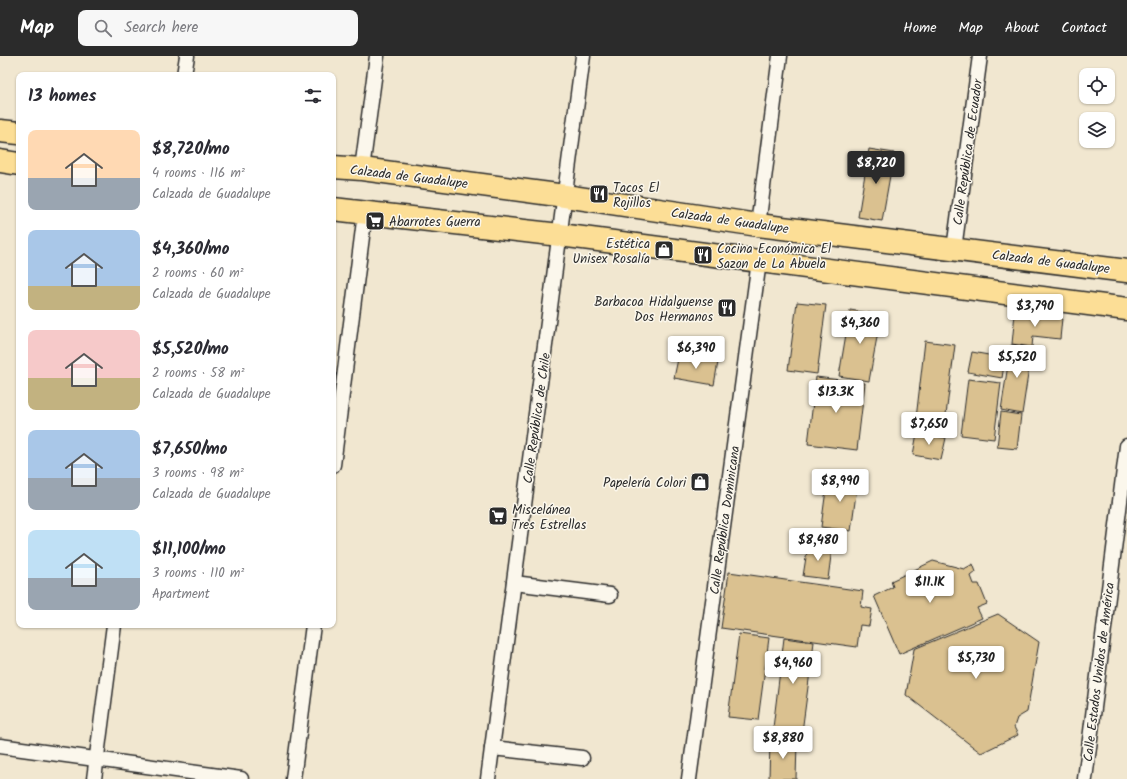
<!DOCTYPE html>
<html lang="en">
<head>
<meta charset="utf-8">
<style>
	:root { --surface:#fff; --page:#f7f7f7; --text:#2b2b33; --muted:#7c7c81; --accent:#2b2b2b }
	body { margin:0; font-family:Kalam,sans-serif; background:var(--page); color:var(--text); height:100vh; display:flex; flex-direction:column; font-size:15px; white-space:nowrap }
	* { box-sizing:border-box; margin:0 }
	p { font-size:13px; color:var(--muted) }
	.icon { flex:none; width:22px; height:22px; fill:none; stroke:currentColor; stroke-width:2; stroke-linecap:round; stroke-linejoin:round }
	.map { position:relative; flex:1; overflow:hidden }
	.sheet { position:absolute; left:16px; top:16px; width:320px; height:556px; display:flex; flex-direction:column; background:var(--surface); border-radius:8px; box-shadow:0 1px 3px #0004 }
	.sheet>* { flex:none }
	.fabs { position:absolute; left:1079px; top:12px; display:grid; gap:8px }
	.fabs a { display:grid; place-items:center; width:36px; height:36px; border-radius:8px; background:var(--surface); box-shadow:0 1px 3px #0004; font-size:20px }
	.price { position:absolute; translate:-50% -34px; padding:0 9px; border-radius:4px; background:#fff; color:#222; font-size:13px; line-height:26px; filter:drop-shadow(0 1px 2px #0008) }
	.price::after { content:''; position:absolute; left:50%; top:24px; width:12px; height:9px; margin-left:-6px; background:inherit; clip-path:polygon(0 0,100% 0,50% 100%) }
	.price.on { background:var(--accent); color:#fff }
	ul { padding:0; list-style:none }
	li { display:flex; align-items:center; gap:12px; height:100px; padding:0 12px }
	li span { display:grid; place-items:center; flex:none; width:112px; height:80px; border-radius:8px; color:#555 }
	li>.icon { margin-inline-start:auto }
	span .icon { width:48px; height:48px; fill:#fffc; stroke-width:1 }
	li b { font-size:17px }
	h2 { display:flex; justify-content:space-between; align-items:center; height:48px; padding:0 12px; font-size:17px }
	header { display:flex; align-items:center; gap:24px; box-sizing:border-box; height:56px; padding:0 20px; background:var(--accent); color:#fff }
	header strong { font-size:19px }
	nav { display:flex; gap:22px; margin-inline-start:auto; font-size:14px }
	.search { width:280px; height:36px; background:var(--page); display:flex; align-items:center; gap:10px; box-sizing:border-box; padding:0 14px; border-radius:8px; color:var(--muted); font-size:15px }
	.map>svg:first-child { display:block }
</style>
</head>
<body>
<header>
<strong>Map</strong>
<div class="search"><svg class="icon" aria-label="search" viewBox="0 0 24 24"><circle cx="10" cy="10" r="6"/><path d="M15 15l6 6"/></svg>Search here</div>
<nav><a>Home</a><a>Map</a><a>About</a><a>Contact</a></nav>
</header>
<div class="map">
<svg width="1127" height="723" viewBox="0 0 1127 723">
	<rect width="100%" height="100%" fill="#f1e7d0"/>
	<filter id="ink" filterUnits="userSpaceOnUse"><feTurbulence type="fractalNoise" baseFrequency=".025" numOctaves="2"/><feDisplacementMap in="SourceGraphic" scale="8" xChannelSelector="R" yChannelSelector="G"/><feConvolveMatrix kernelMatrix="1 2 1 2 8 2 1 2 1" color-interpolation-filters="sRGB"/></filter>
	<g filter="url(#ink)">
		<g fill="#dac190" stroke="#2b2b2b">
			<polygon points="869,93 894,97 882,165 858,161"/>
			<polygon points="797,246 826,249 817,318 788,314"/>
			<polygon points="850,254 881,259 869,325 839,320"/>
			<polygon points="1015,257 1062,262 1060,283 1033,280 1032,291 1012,288"/>
			<polygon points="925,285 955,289 944,374 915,371"/>
			<polygon points="1011,289 1032,292 1022,358 1001,354"/>
			<polygon points="972,296 1005,302 1002,322 968,316"/>
			<polygon points="679,298 718,306 714,329 674,322"/>
			<polygon points="816,321 865,327 857,394 808,388"/>
			<polygon points="968,323 1001,327 994,383 961,379"/>
			<polygon points="1001,356 1021,359 1017,393 997,391"/>
			<polygon points="917,377 946,382 941,404 913,399"/>
			<polygon points="828,419 858,423 851,475 821,471"/>
			<polygon points="808,489 832,492 828,523 803,520"/>
			<polygon points="933,505 964,513 973,508 976,516 971,520 974,528 979,528 987,548 977,552 982,562 899,598 874,540 893,531 891,525"/>
			<polygon points="729,516 863,535 861,551 872,553 869,570 860,569 857,591 721,572"/>
			<polygon points="998,558 1039,586 1027,656 1017,662 1014,671 1018,679 981,697 906,639 914,593"/>
			<polygon points="739,578 769,582 758,664 728,661"/>
			<polygon points="784,582 814,586 802,676 773,672"/>
			<polygon points="770,685 797,686 796,723 769,723"/>
		</g>
		<g fill="none" stroke-linecap="round" stroke-linejoin="round">
			<g stroke="#2b2b2b" stroke-width="17">
				<g id="street">
					<polyline points="184,19 187,0"/>
					<polyline points="362,113 377,0"/>
					<polyline points="758,169 780,0"/>
					<polyline points="954,193 980,0"/>
					<polyline points="333,409 365,157"/>
					<polyline points="514,527 610,539"/>
					<polyline points="0,690 241,723"/>
					<polyline points="492,692 582,702"/>
					<polyline points="94,723 114,569"/>
					<polyline points="293,723 313,569"/>
					<polyline points="488,723 583,0"/>
					<polyline points="689,723 759,205"/>
					<polyline points="1085,723 1127,390"/>
				</g>
			</g>
			<g stroke="#2b2b2b" stroke-width="25">
				<g id="primary">
					<polyline points="0,75 19,77"/>
					<polyline points="0,105 19,108"/>
					<polyline points="333,111 362,113 565,140 758,169 1127,215"/>
					<polyline points="333,153 560,179 1127,253"/>
				</g>
			</g>
			<use href="#street" stroke="#fbf7ec" stroke-width="14"/>
			<use href="#primary" stroke="#fcde96" stroke-width="22"/>
		</g>
	</g>
	<defs>
		<g id="restaurant-square" transform="scale(1)"><rect x="-9" y="-9" width="18" height="18" rx="4" fill="#2b2b2b" stroke="#fbf7ec"/><path d="M-5-6h1v4h1v-4h1v4h1v-4h1v5L-1.5 .5V6h-2V.5L-5-1ZM5-6V6H3V1.5H1.5Q1.5-4 5-6Z" fill="#fff"/></g>
		<g id="supermarket-square" transform="scale(1)"><rect x="-9" y="-9" width="18" height="18" rx="4" fill="#2b2b2b" stroke="#fbf7ec"/><path d="M-6-5.5h2.5l.6 2H6L4.5 2H-2.5L-4.4-4H-6ZM-1.5 3.2a1.3 1.3 0 1 0 .1 0ZM3 3.2a1.3 1.3 0 1 0 .1 0Z" fill="#fff"/></g>
		<g id="shop-square" transform="scale(1)"><rect x="-9" y="-9" width="18" height="18" rx="4" fill="#2b2b2b" stroke="#fbf7ec"/><path d="M-5-2.5h2.3a2.7 3.5 0 0 1 5.4 0H5L5.5 6h-11ZM-1.5-2.5h3a1.5 2.3 0 0 0-3 0Z" fill="#fff"/></g>
	</defs>
	<g fill-rule="evenodd">
		<use href="#restaurant-square" x="599" y="138"/>
		<use href="#supermarket-square" x="375" y="165"/>
		<use href="#shop-square" x="664" y="194"/>
		<use href="#restaurant-square" x="703" y="199"/>
		<use href="#restaurant-square" x="727" y="252"/>
		<use href="#shop-square" x="700" y="426"/>
		<use href="#supermarket-square" x="498" y="460"/>
	</g>
	<g text-anchor="middle" stroke-width="3" stroke-linejoin="round" paint-order="stroke">
		<g font-size="13" fill="#2b2b2b" stroke="#fbf7ec">
			<text transform="translate(967 96) rotate(-82)" y="5">Calle República de Ecuador</text>
			<text transform="translate(409 120) rotate(7)" y="5">Calzada de Guadalupe</text>
			<text transform="translate(730 164) rotate(8)" y="5">Calzada de Guadalupe</text>
			<text transform="translate(1051 205) rotate(7)" y="5">Calzada de Guadalupe</text>
			<text transform="translate(536 362) rotate(-82)" y="5">Calle República de Chile</text>
			<text transform="translate(724 464) rotate(-82)" y="5">Calle República Dominicana</text>
			<text transform="translate(1098 616) rotate(-83)" y="5">Calle Estados Unidos de América</text>
		</g>
		<g font-size="13" fill="#2b2b2b" stroke="#fbf7ec" text-anchor="start">
			<text x="613" y="136">Tacos El<tspan x="613" dy="15">Rojillos</tspan></text>
			<text x="389" y="170">Abarrotes Guerra</text>
			<text x="650" y="192" text-anchor="end">Estética<tspan x="650" dy="15">Unisex Rosalía</tspan></text>
			<text x="717" y="197">Cocina Económica El<tspan x="717" dy="15">Sazon de La Abuela</tspan></text>
			<text x="713" y="250" text-anchor="end">Barbacoa Hidalguense<tspan x="713" dy="15">Dos Hermanos</tspan></text>
			<text x="686" y="431" text-anchor="end">Papelería Colori</text>
			<text x="512" y="458">Miscelánea<tspan x="512" dy="15">Tres Estrellas</tspan></text>
		</g>
	</g>
</svg>
<div class="fabs">
<a><svg class="icon" aria-label="locate" viewBox="0 0 24 24"><circle cx="12" cy="12" r="6"/><path d="M12 2v4M12 18v4M2 12h4M18 12h4"/></svg></a>
<a><svg class="icon" aria-label="layers" viewBox="0 0 24 24"><path d="M12 4l9 5-9 5-9-5zM3 14l9 5 9-5"/></svg></a>
</div>
<b class="price on" style="left:876px;top:129px">$8,720</b>
<b class="price" style="left:1035px;top:272px">$3,790</b>
<b class="price" style="left:860px;top:289px">$4,360</b>
<b class="price" style="left:696px;top:314px">$6,390</b>
<b class="price" style="left:1017px;top:323px">$5,520</b>
<b class="price" style="left:836px;top:358px">$13.3K</b>
<b class="price" style="left:929px;top:390px">$7,650</b>
<b class="price" style="left:840px;top:447px">$8,990</b>
<b class="price" style="left:818px;top:506px">$8,480</b>
<b class="price" style="left:930px;top:548px">$11.1K</b>
<b class="price" style="left:976px;top:624px">$5,730</b>
<b class="price" style="left:793px;top:629px">$4,960</b>
<b class="price" style="left:783px;top:704px">$8,880</b>
<section class="sheet">
<h2>13 homes<svg class="icon" aria-label="filters" viewBox="0 0 24 24"><path d="M4 7h16M4 17h16"/><circle cx="9" cy="7" r="2"/><circle cx="15" cy="17" r="2"/></svg></h2>
<ul>
<li><span style="background:linear-gradient(#ffd9b3 60%,#9aa5b1 0)"><svg class="icon" aria-label="home" viewBox="0 0 24 24"><path d="M3 11l9-7 9 7M6 9v11h12V9"/></svg></span><div><b>$8,720/mo</b><p>4 rooms · 116 m²</p><p>Calzada de Guadalupe</p></div></li>
<li><span style="background:linear-gradient(#a9c7e8 70%,#c2b280 0)"><svg class="icon" aria-label="home" viewBox="0 0 24 24"><path d="M3 11l9-7 9 7M6 9v11h12V9"/></svg></span><div><b>$4,360/mo</b><p>2 rooms · 60 m²</p><p>Calzada de Guadalupe</p></div></li>
<li><span style="background:linear-gradient(#f6c9c9 60%,#c2b280 0)"><svg class="icon" aria-label="home" viewBox="0 0 24 24"><path d="M3 11l9-7 9 7M6 9v11h12V9"/></svg></span><div><b>$5,520/mo</b><p>2 rooms · 58 m²</p><p>Calzada de Guadalupe</p></div></li>
<li><span style="background:linear-gradient(#a9c7e8 60%,#9aa5b1 0)"><svg class="icon" aria-label="home" viewBox="0 0 24 24"><path d="M3 11l9-7 9 7M6 9v11h12V9"/></svg></span><div><b>$7,650/mo</b><p>3 rooms · 98 m²</p><p>Calzada de Guadalupe</p></div></li>
<li><span style="background:linear-gradient(#bfe0f5 60%,#9aa5b1 0)"><svg class="icon" aria-label="home" viewBox="0 0 24 24"><path d="M3 11l9-7 9 7M6 9v11h12V9"/></svg></span><div><b>$11,100/mo</b><p>3 rooms · 110 m²</p><p>Apartment</p></div></li>
</ul>
</section>
</div>
</body>
</html>
